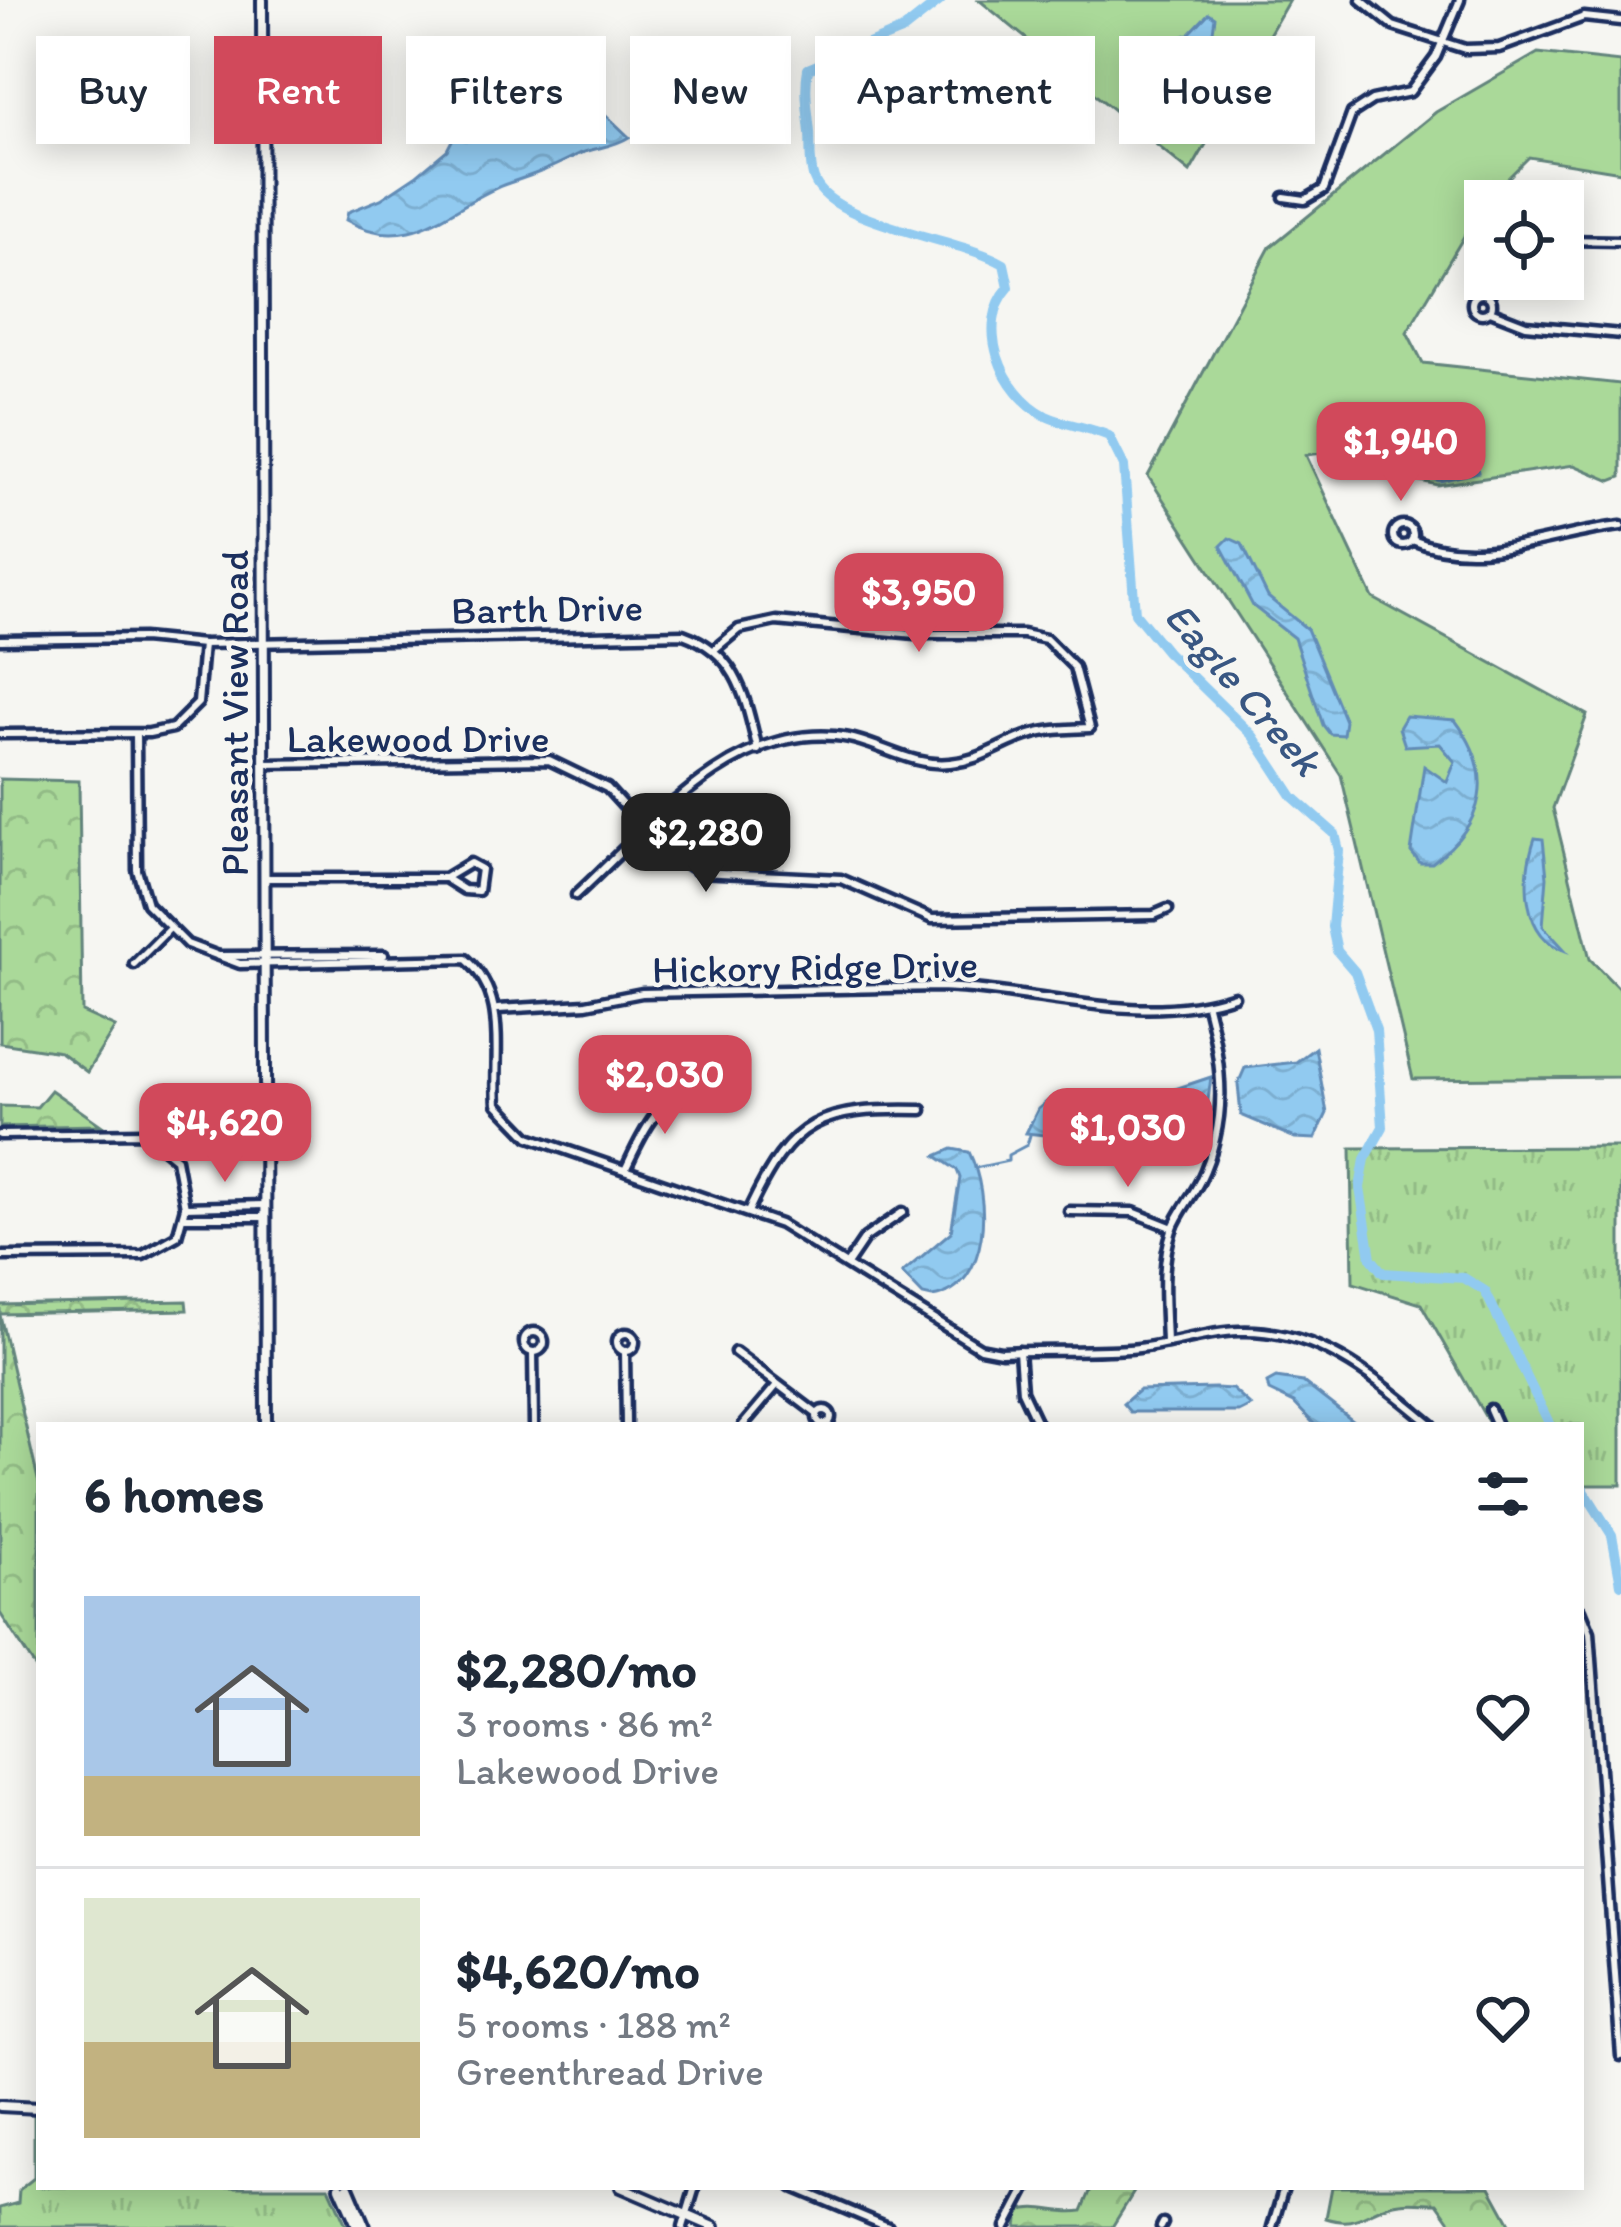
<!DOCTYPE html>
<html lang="en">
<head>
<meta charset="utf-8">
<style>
	:root { --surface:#fff; --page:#f6f6f7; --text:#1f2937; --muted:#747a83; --line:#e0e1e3; --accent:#d1495b }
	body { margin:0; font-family:Itim,sans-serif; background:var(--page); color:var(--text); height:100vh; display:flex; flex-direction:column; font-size:45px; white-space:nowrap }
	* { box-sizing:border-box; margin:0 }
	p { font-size:39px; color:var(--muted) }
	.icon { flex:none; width:66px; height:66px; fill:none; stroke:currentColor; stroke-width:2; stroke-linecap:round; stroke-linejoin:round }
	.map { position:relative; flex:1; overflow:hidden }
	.side { position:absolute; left:36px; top:1422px; width:1548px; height:768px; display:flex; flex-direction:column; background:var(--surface); border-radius:0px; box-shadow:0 6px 30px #0003 }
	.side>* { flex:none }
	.top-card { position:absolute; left:36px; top:36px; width:1551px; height:108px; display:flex; gap:24px }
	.buttons { position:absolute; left:1464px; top:180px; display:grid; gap:24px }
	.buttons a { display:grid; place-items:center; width:120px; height:120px; border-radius:0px; background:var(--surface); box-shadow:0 6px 30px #0003; font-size:60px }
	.price { position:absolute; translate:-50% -102px; padding:0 27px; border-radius:24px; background:var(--accent); color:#fff; font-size:39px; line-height:78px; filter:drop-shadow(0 3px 6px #0008) }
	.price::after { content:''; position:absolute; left:50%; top:72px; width:36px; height:27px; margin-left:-18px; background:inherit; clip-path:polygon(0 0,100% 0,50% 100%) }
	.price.on { background:#222; color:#fff }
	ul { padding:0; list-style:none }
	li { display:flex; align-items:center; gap:36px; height:300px; padding:0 48px }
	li+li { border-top:3px solid var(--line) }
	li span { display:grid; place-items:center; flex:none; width:336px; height:240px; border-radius:0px; color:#555 }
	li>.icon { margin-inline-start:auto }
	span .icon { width:144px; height:144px; fill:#fffc; stroke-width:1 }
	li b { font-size:51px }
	h2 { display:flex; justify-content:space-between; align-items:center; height:144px; padding:0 48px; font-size:51px }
	.pill { padding:0 42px; border-radius:0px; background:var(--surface); box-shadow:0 6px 30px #0003; font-size:42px; line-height:108px }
	.pill.on { background:var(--accent); color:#fff }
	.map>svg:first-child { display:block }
</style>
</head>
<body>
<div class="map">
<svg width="1621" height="2227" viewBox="0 0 1621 2227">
	<defs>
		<pattern id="forest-crowns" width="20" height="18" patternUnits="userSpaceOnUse" patternTransform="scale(3)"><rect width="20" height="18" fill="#aad999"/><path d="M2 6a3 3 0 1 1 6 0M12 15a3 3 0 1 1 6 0" fill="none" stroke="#92bb86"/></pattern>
		<pattern id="park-tufts" width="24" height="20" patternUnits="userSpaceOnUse" patternTransform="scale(3)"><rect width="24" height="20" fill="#aad999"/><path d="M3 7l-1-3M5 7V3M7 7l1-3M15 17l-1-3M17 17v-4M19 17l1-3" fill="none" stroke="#92bb86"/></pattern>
		<pattern id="water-waves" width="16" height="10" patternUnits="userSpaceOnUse" patternTransform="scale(3)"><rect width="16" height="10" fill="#91caf0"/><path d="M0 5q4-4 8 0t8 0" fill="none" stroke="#7caed0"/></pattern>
	</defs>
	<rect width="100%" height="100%" fill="#f6f6f2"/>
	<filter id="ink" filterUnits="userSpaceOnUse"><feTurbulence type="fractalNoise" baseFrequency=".00833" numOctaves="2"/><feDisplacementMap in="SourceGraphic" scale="24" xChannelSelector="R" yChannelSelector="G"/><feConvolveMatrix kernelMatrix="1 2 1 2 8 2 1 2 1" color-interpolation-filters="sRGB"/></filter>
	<g filter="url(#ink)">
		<g fill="#aad999" stroke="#62847c" stroke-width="3">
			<polygon points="979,0 1289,0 1190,172"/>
			<polygon points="1538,53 1621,62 1621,172 1529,157 1485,201 1407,332 1423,363 1621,384 1621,477 1611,481 1574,465 1437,485 1395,475 1365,448 1306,455 1373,598 1587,715 1553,808 1590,959 1621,991 1621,1077 1413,1079 1341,775 1148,476 1270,247 1436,112"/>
		</g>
		<g fill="url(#forest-crowns)" stroke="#62847c" stroke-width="3">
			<polygon points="0,779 79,781 82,1012 115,1027 87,1072 60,1052 0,1043"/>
			<polygon points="51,1090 101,1125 0,1127 0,1106 37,1107"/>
			<polygon points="186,1301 187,1310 0,1314 0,1305"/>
			<polygon points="0,1315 39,1484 39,1673 0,1613"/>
			<path d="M1092 2187H1137L1112 2227H1017L1019 2211C1039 2203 1059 2215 1082 2211Z"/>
			<path d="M1332 2187H1490L1512 2227H1454L1437 2203C1421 2203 1402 2200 1387 2206 1361 2215 1356 2227 1326 2218Z"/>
		</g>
		<g fill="url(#park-tufts)" stroke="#62847c" stroke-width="3">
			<polygon points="1621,1147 1621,1485 1581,1485 1581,1425 1490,1425 1421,1304 1353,1283 1351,1148"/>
			<polygon points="34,2115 39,2115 39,2187 329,2187 347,2227 0,2227 0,2208 18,2203 19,2190 34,2178"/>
		</g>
		<g fill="url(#water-waves)" stroke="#628cb6" stroke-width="3">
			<path d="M1209 13 1215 17C1212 53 1193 83 1173 112L1163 114C1141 88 1156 71 1166 43L1189 34Z"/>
			<path d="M564 75 629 137C612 148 594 147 577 155 549 169 539 173 509 183 455 200 414 259 346 220L348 212 381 199 417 175 447 150 460 125 479 114 518 107Z"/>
			<polygon points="1399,431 1438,435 1476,461 1478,472 1440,481 1391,469 1375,446"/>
			<polygon points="1229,538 1242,544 1268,597 1307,629 1345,721 1343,735 1330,734 1323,725 1294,638 1253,606 1221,546"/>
			<path d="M1406 716 1455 720C1496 774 1486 823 1432 863H1420L1411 852 1424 766 1447 782 1455 762 1440 744 1405 746 1399 728Z"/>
			<path d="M1535 838 1543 839 1547 877 1543 926 1566 951C1522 937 1521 878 1535 838Z"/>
			<polygon points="1315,1048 1327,1113 1315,1139 1295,1138 1241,1115 1238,1084 1245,1068 1296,1062"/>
			<polygon points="1211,1077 1203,1139 1173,1149 1026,1133 1038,1109 1049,1100 1160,1094"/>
			<path d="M952 1149 969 1152C990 1194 993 1287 932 1297L923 1295 902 1273 951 1232 960 1178 957 1170 936 1156Z"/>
			<polygon points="1276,1378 1303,1382 1358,1425 1315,1425 1294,1403 1269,1391 1267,1383"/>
			<polygon points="1215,1388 1232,1389 1251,1406 1239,1412 1130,1412 1123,1404 1139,1390"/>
		</g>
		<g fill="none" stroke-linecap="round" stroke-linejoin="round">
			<polyline stroke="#628cb6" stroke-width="3" points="975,1168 1008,1161 1008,1155 1027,1145 1030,1135"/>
			<g stroke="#91caf0" stroke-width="10">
				<path d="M941 0 903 30 808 69C804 91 808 110 810 133 811 147 809 166 814 179 831 225 961 238 1004 264L1009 287C975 325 1001 393 1046 416 1065 425 1089 427 1109 436L1124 466 1135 613 1167 652 1253 736 1293 797 1335 834 1339 851 1332 927 1337 951 1355 972 1376 1030 1383 1127 1365 1159 1360 1188 1371 1258 1383 1273 1464 1278 1485 1291 1550 1425"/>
				<polyline points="1581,1486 1612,1535 1621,1584"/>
			</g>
			<g stroke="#1b2f5e" stroke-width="15">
				<g id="minor">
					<polyline points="1361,0 1393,26 1465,49 1499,48 1584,17 1621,21"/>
					<polyline points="1284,197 1305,200 1324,189 1352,113 1372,100 1410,92 1436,57 1460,0"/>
					<polyline points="1563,240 1621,241"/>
					<circle cx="1482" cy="304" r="10"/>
					<polyline points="1490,311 1526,325 1621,334"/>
					<circle cx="1403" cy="535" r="10"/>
					<path d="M1412 540C1481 569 1551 533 1621 526"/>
					<path d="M0 640 143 638 203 644 683 634C739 654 745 698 758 750"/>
					<polyline points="0,734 149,733 173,728 198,703 203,644"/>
					<path d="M136 734 137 870 147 904 187 944 240 964 466 959C509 997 493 1052 497 1104L529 1137 780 1224 980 1348 1001 1352C1047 1349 1093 1353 1139 1348 1173 1344 1205 1332 1239 1331 1318 1328 1375 1378 1432 1425"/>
					<polyline points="265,764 549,760 607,788 660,846 699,872 841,879 932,919 1154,915 1168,909"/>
					<polyline points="265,878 445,878 464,890 478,891 481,869 470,863 445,878"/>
					<path d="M576 895C648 829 727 727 835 736 876 739 907 767 950 763 977 761 993 749 1018 739 1042 729 1065 729 1090 728L1074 667 1046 639 1023 634H915L776 621 739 629 715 649"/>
					<polyline points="218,956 384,955"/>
					<polyline points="134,964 168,930"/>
					<path d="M498 1009 586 1004 642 993 938 987C1036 989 1137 1028 1234 996"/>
					<polyline points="0,1135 144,1133 176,1159 185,1207 177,1236 143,1255 0,1256"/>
					<path d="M625 1170C641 1137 656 1098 696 1088"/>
					<polyline points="185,1207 265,1205"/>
					<polyline points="1069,1211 1133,1212 1173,1228"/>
					<path d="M748 1212C792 1117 821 1108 922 1110"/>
					<polyline points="185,1217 265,1217"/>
					<polyline points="848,1263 865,1238 903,1212"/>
					<circle cx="534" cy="1342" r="10"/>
					<circle cx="626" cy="1342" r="9"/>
					<path d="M1166 1343C1165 1305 1160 1266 1172 1230 1178 1213 1192 1197 1200 1181 1229 1121 1223 1068 1207 1006"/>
					<polyline points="625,1351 626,1425"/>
					<polyline points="1019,1351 1022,1391 1038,1425"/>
					<polyline points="533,1352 534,1425"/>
					<polyline points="735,1352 817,1414"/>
					<polyline points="1490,1409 1497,1425"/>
					<circle cx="824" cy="1417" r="7"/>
					<polyline points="743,1425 776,1386"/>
					<polyline points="1581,1610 1590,1632 1621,2056"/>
					<polyline points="793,2187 888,2227"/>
					<polyline points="683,2227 695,2187"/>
					<polyline points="1006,2227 1027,2187"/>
					<polyline points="1161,2227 1163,2223"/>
					<polyline points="1272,2227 1284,2187"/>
				</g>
			</g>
			<g stroke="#1b2f5e" stroke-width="16">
				<g id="tertiary">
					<polyline points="0,2106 39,2108"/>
					<polyline points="621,2187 714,2227"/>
				</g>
			</g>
			<g stroke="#1b2f5e" stroke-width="16">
				<g id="secondary">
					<polyline points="262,0 266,1425"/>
					<polyline points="340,2187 358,2227"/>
					<polyline points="348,2187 365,2227"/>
				</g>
			</g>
			<use href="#minor" stroke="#f6f6f2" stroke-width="6"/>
			<use href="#tertiary" stroke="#f6f6f2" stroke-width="8"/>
			<use href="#secondary" stroke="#f6f6f2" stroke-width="8"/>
		</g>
	</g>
	<g text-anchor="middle" stroke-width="9" stroke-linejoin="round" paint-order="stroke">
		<g font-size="39" fill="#1b2f5e" stroke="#f6f6f2">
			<text transform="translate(547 608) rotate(-1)" y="14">Barth Drive</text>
			<text transform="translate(234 713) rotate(-90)" y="14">Pleasant View Road</text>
			<text x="418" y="752">Lakewood Drive</text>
			<text transform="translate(815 966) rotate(-1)" y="14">Hickory Ridge Drive</text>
		</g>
		<g font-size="42" font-style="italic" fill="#385682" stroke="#f6f6f2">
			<text transform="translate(1244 688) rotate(49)" y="15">Eagle Creek</text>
		</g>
	</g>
</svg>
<div class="buttons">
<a><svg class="icon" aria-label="locate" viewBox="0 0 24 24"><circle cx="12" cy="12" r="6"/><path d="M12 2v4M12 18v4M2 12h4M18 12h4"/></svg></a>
</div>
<b class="price" style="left:1401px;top:504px">$1,940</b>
<b class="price" style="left:919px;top:655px">$3,950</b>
<b class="price on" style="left:706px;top:895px">$2,280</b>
<b class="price" style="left:665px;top:1137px">$2,030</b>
<b class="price" style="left:225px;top:1185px">$4,620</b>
<b class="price" style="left:1128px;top:1190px">$1,030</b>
<div class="top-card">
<a class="pill">Buy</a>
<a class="pill on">Rent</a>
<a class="pill">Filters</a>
<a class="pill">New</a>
<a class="pill">Apartment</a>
<a class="pill">House</a>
</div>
<section class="side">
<h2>6 homes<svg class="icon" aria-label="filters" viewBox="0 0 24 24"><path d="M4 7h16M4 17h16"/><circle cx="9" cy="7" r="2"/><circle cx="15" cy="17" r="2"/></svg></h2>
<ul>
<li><span style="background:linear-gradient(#a9c7e8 75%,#c2b280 0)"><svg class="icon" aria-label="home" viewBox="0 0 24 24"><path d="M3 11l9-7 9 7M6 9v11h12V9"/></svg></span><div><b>$2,280/mo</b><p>3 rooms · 86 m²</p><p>Lakewood Drive</p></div><svg class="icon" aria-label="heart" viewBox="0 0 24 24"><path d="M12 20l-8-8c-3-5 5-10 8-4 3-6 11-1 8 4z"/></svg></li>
<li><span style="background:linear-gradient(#dfe7d0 60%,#c2b280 0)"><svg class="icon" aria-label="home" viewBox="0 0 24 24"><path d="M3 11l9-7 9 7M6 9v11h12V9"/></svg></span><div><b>$4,620/mo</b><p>5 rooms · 188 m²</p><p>Greenthread Drive</p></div><svg class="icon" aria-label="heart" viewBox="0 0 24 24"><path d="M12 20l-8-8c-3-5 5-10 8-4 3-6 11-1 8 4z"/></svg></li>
</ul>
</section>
</div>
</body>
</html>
